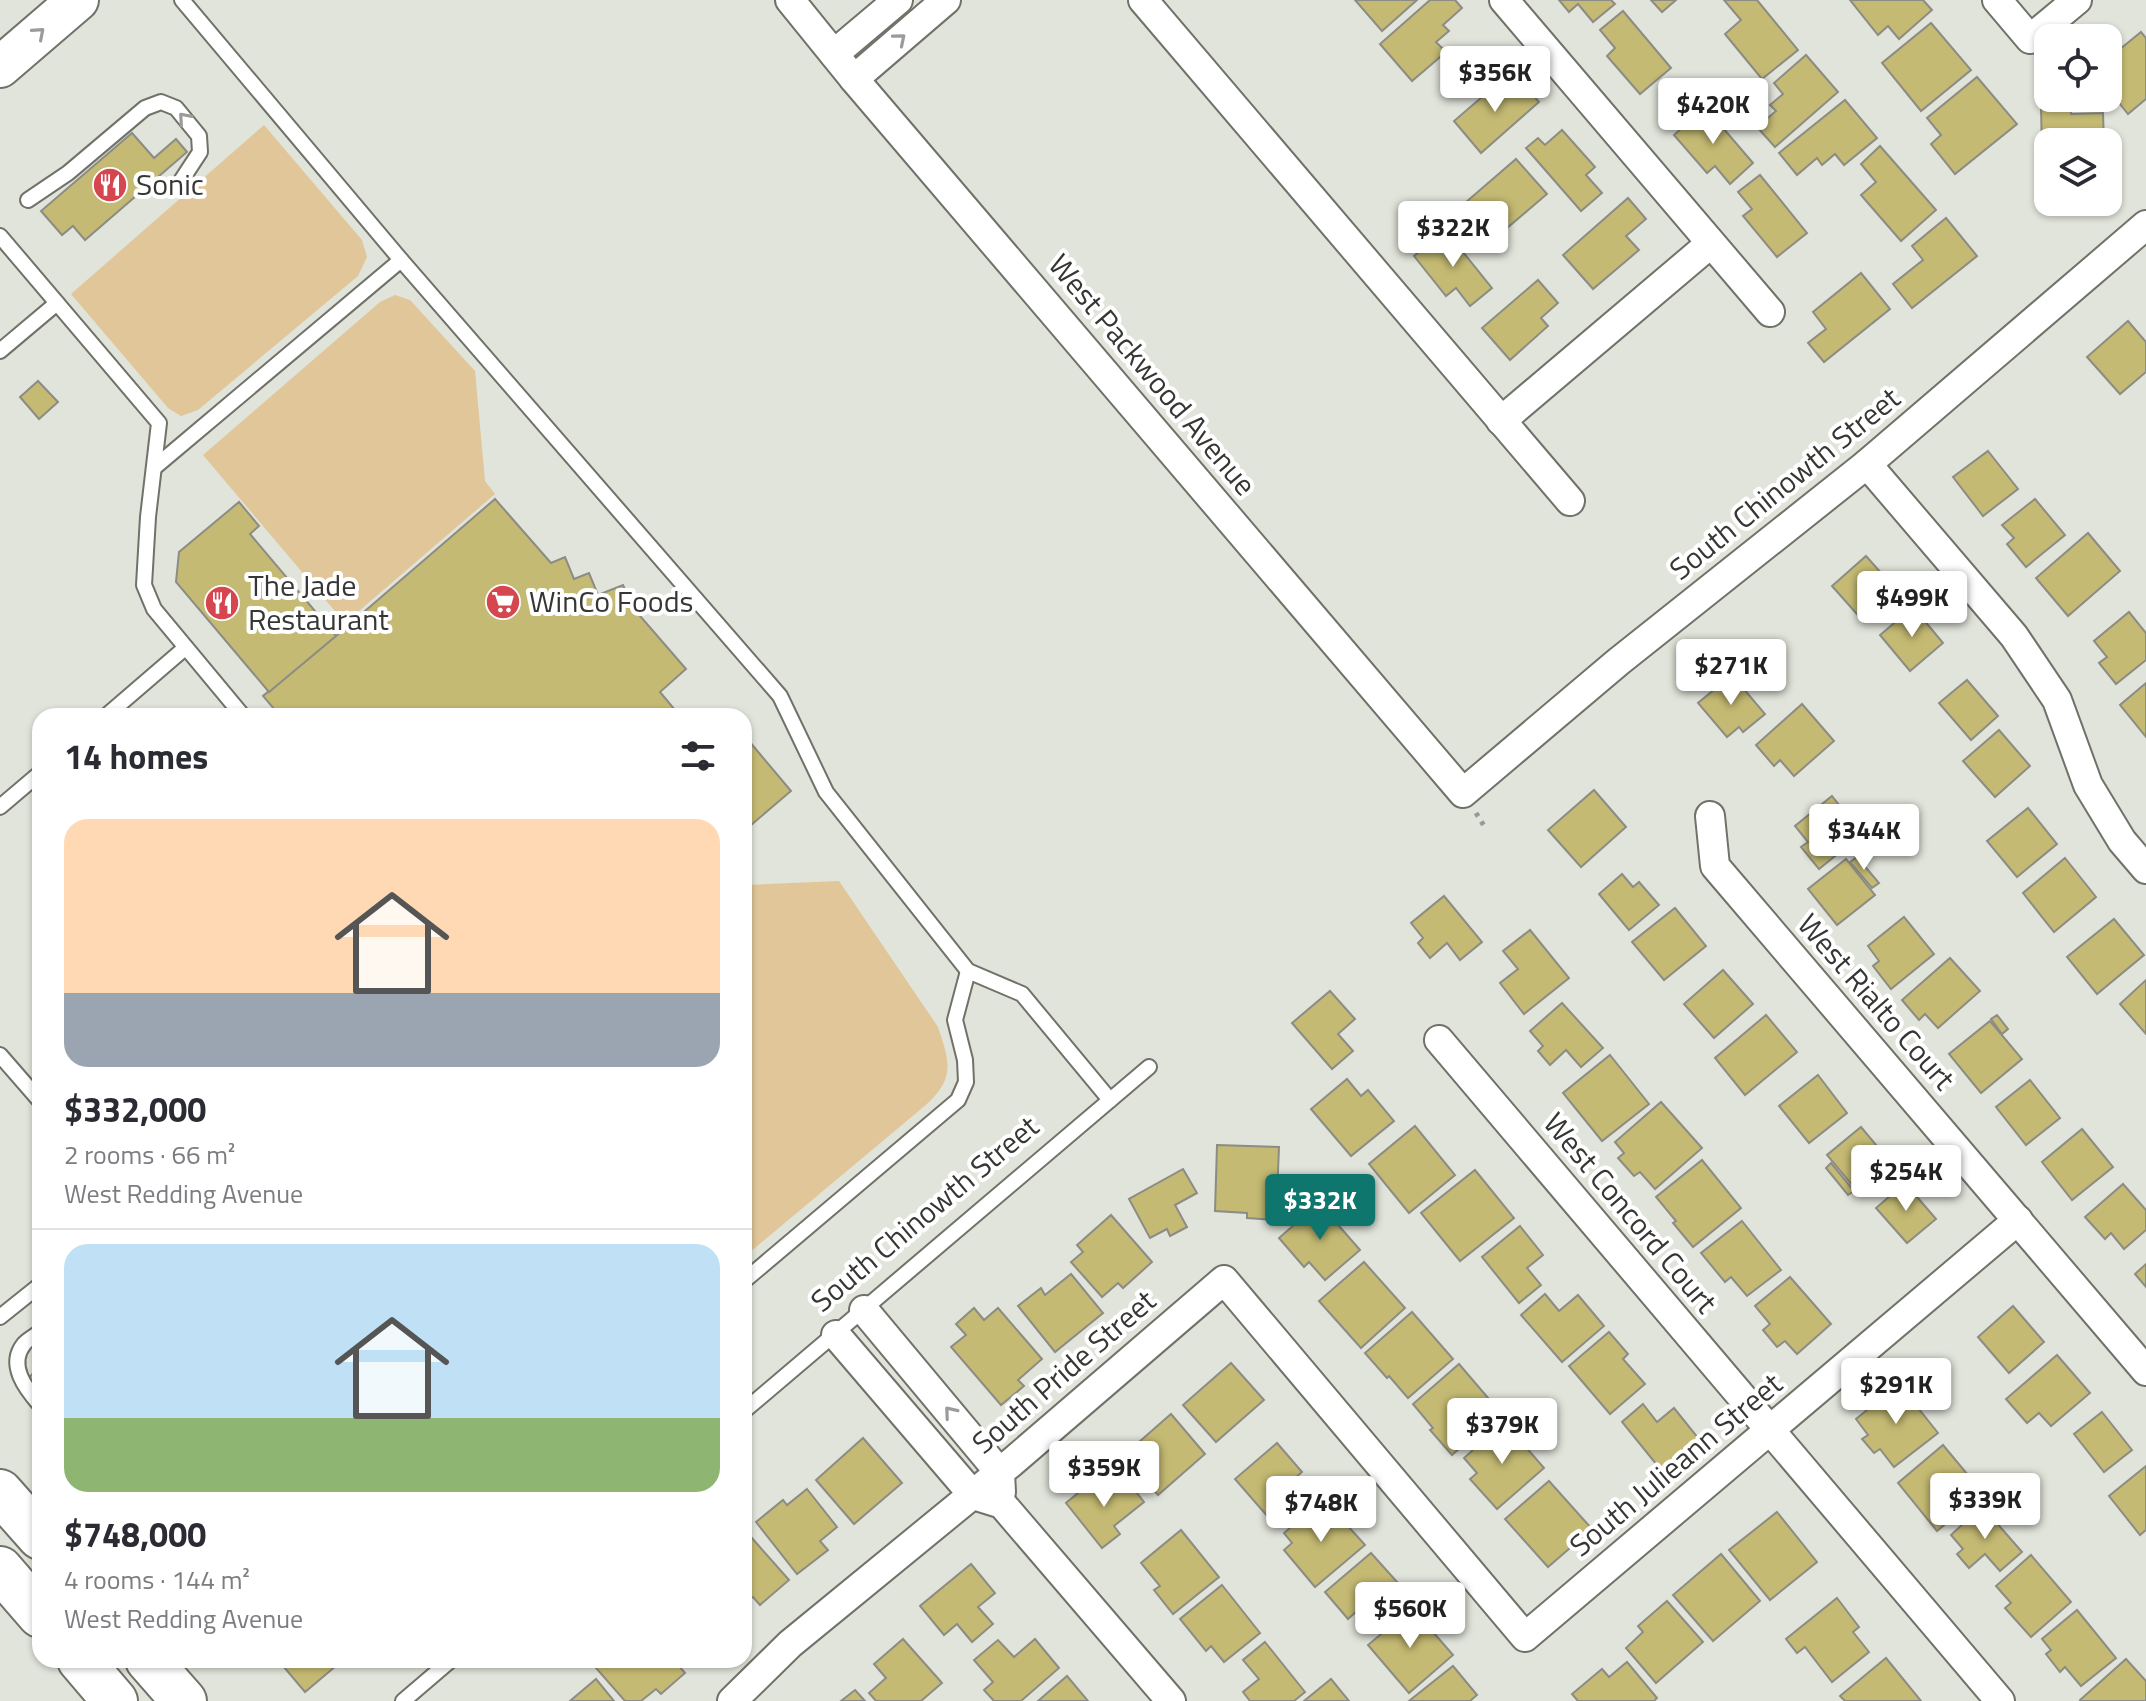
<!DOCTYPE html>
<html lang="en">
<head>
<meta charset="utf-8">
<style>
	:root { --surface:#fff; --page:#f2f2f3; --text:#2b2b33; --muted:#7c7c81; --line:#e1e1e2; --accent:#0f766e }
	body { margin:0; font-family:"Titillium Web",sans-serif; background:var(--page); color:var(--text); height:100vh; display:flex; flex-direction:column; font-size:30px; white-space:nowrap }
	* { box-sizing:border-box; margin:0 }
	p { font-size:26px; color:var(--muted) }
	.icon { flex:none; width:44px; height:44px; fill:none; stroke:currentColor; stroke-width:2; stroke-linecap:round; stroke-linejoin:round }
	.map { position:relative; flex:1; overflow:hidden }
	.sheet { position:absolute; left:32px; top:708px; width:720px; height:960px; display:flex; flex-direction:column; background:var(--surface); border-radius:24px; box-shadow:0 2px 6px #0004 }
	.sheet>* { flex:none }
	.buttons { position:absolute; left:2034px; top:24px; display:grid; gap:16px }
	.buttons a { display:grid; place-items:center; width:88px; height:88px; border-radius:16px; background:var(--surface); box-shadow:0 2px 6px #0004; font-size:40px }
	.price { position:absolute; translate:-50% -68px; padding:0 18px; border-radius:8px; background:#fff; color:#222; font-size:26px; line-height:52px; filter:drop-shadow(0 2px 4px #0008) }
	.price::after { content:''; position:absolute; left:50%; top:48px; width:24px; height:18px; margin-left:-12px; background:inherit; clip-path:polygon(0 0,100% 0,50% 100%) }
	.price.active { background:var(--accent); color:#fff }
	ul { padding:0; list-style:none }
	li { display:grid; align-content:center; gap:16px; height:424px; padding:0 32px }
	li+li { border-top:2px solid var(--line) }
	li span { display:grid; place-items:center; height:248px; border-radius:24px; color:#555 }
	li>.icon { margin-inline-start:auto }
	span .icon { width:144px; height:144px; fill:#fffc; stroke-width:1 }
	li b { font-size:34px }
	h2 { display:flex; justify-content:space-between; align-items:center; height:96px; padding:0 32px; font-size:34px }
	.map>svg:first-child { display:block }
</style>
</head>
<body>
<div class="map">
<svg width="2146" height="1701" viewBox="0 0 2146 1701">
	<rect width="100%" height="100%" fill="#e1e4da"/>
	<g fill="#e0c698">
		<polygon points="264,125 362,240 367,257 358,276 198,410 181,416 168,408 71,294"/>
		<polygon points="395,295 410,300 475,371 485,481 495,494 345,623 203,455 380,302"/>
		<path d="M839 881 938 1027C949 1061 956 1077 927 1104L744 1257V885Z"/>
	</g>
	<g fill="#c4ba73" stroke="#8d8c84" stroke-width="2">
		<polygon points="1355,0 1417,0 1382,31"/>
		<polygon points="1430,0 1455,0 1462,8 1443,25 1449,31 1436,42 1446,52 1412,81 1380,44"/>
		<polygon points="1559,0 1611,0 1615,4 1593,22 1578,4 1569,12"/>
		<polygon points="1651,0 1676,0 1662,12"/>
		<polygon points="1724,0 1757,0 1798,50 1762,79 1725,34 1741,20"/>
		<polygon points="1850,0 1923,0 1932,10 1899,39 1888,26 1878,35"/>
		<polygon points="1623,11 1671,68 1640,94 1607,56 1615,48 1600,30"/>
		<polygon points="1931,23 1971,70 1921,111 1882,63"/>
		<polygon points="2141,32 2146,38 2146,99 2128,114 2108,89 2108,59"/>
		<polygon points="1806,55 1838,92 1775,147 1757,127 1776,111 1770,105 1783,94 1774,83"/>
		<polygon points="1977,77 2017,124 1955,174 1931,144 1941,135 1927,118"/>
		<polygon points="1520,80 1539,102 1481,153 1454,121 1496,85 1504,94"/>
		<polygon points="1845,100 1877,138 1844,165 1835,154 1822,165 1817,158 1797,175 1779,153"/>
		<polygon points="2041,106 2071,106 2071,114 2103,113 2104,142 2048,142 2048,155 2042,155"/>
		<polygon points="1705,107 1753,163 1730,184 1715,166 1707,173 1674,135"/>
		<polygon points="1562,130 1595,167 1586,175 1602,193 1581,211 1526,148 1538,138 1545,145"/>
		<polygon points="132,133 154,158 176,139 187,152 85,240 73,226 62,235 41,211"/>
		<polygon points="1880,146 1936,210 1901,241 1861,195 1876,182 1861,164"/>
		<polygon points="1516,159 1547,194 1500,234 1487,218 1468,234 1451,215"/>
		<polygon points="1760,175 1807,233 1777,257 1743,216 1752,209 1738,192"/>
		<polygon points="1628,198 1646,219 1626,236 1639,250 1593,289 1563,255"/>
		<polygon points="1946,218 1977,256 1912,308 1893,284 1923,260 1912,246"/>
		<polygon points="1446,231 1492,288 1470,306 1456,288 1446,296 1414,256"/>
		<polygon points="1861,273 1890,309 1824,362 1808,343 1826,329 1813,312"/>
		<polygon points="1538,280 1558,303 1541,318 1548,326 1510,360 1482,328"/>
		<polygon points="2128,321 2146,342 2146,372 2120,394 2087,357"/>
		<polygon points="38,381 58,402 39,419 20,397"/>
		<polygon points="1988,451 2018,489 1983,516 1953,477"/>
		<polygon points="495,499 551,563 565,557 574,579 589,573 598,595 623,585 634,609 686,669 660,692 680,716 280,716 263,696 336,636"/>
		<polygon points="2035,499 2065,535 2026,567 2007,544 2014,538 2002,525"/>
		<polygon points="239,502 259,526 250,534 336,636 269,692 176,582 179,552"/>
		<polygon points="2088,533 2120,571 2068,616 2036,578"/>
		<polygon points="1866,556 1898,592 1864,622 1832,586"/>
		<polygon points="1913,607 1943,643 1910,671 1880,635"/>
		<polygon points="2129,612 2146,633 2146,660 2116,684 2099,663 2107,657 2094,641"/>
		<polygon points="1732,675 1765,714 1743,732 1739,727 1727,737 1698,703"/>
		<polygon points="1967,680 1998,716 1971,740 1939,703"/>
		<polygon points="2146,683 2146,737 2120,705"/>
		<polygon points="1802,704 1834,741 1794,776 1780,760 1774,766 1756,745"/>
		<polygon points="1999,730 2030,766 1995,797 1963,761"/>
		<polygon points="749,741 791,791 744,831 744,742"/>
		<polygon points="1594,790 1626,827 1581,867 1548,830"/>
		<polygon points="1832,796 1862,834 1819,869 1801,847 1808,842 1795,826"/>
		<polygon points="2028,808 2057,844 2017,877 1987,841"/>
		<polygon points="1857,857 1879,883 1872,888 1850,862"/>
		<polygon points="2065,858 2096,897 2054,932 2023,893"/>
		<polygon points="1846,859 1875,895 1837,925 1808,889"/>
		<polygon points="1622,874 1633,887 1639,882 1659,905 1629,930 1599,894"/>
		<polygon points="1444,896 1482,942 1460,960 1447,943 1430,958 1418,943 1423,938 1411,923"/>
		<polygon points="1675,908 1706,946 1664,980 1632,942"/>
		<polygon points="1904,917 1934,954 1891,989 1873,966 1879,961 1868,946"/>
		<polygon points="2114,919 2144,955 2097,994 2067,957"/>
		<polygon points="1530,930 1569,978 1524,1014 1500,983 1518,969 1503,951"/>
		<polygon points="1950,958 1980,991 1938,1028 1925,1014 1919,1020 1902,1000"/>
		<polygon points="1723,970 1753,1004 1714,1038 1684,1004"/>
		<polygon points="2146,980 2146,1034 2120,1004"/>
		<polygon points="1330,991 1355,1019 1338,1034 1353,1051 1332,1069 1292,1023"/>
		<polygon points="1562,1003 1603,1048 1581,1067 1566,1050 1550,1065 1538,1051 1543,1046 1530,1031"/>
		<polygon points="1766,1015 1797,1052 1745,1095 1715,1058"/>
		<polygon points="1997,1015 2008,1029 2002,1034 1991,1019"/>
		<polygon points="1990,1021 2022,1059 1981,1093 1949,1054"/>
		<polygon points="1610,1055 1649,1104 1602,1141 1563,1093"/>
		<polygon points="1818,1075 1847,1113 1809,1143 1779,1106"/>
		<polygon points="1347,1079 1361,1096 1368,1090 1394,1121 1351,1156 1311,1109"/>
		<polygon points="2030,1080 2060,1118 2026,1145 1996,1107"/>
		<polygon points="1661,1102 1702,1148 1655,1189 1640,1172 1634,1176 1618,1158 1624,1153 1615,1142"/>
		<polygon points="1415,1126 1455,1175 1409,1213 1369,1164"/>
		<polygon points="1861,1127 1892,1164 1858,1192 1827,1155"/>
		<polygon points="2082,1129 2113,1167 2072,1200 2042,1162"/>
		<polygon points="1217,1145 1279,1147 1276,1220 1247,1218 1247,1213 1215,1211"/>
		<polygon points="1702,1160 1741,1208 1693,1247 1673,1223 1676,1221 1656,1197"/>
		<polygon points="1831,1163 1854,1191 1848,1195 1826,1168"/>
		<polygon points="1183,1169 1197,1193 1175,1205 1187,1227 1170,1236 1167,1229 1150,1238 1129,1199"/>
		<polygon points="1475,1170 1514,1218 1460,1261 1421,1213"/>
		<polygon points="1905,1183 1936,1219 1907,1243 1876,1208"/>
		<polygon points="2123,1184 2146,1210 2146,1230 2124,1249 2111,1233 2105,1239 2085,1217"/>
		<polygon points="1319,1203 1360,1250 1325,1280 1309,1262 1304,1267 1279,1238"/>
		<polygon points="1111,1215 1152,1262 1123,1288 1118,1283 1102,1297 1071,1262 1083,1252 1077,1245"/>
		<polygon points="1742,1221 1781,1270 1747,1296 1731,1277 1725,1282 1701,1253"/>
		<polygon points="1520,1226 1543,1255 1527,1268 1541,1285 1519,1303 1482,1257"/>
		<polygon points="1364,1262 1405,1308 1361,1348 1319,1301"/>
		<polygon points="2146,1264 2146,1287 2135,1274"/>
		<polygon points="1071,1274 1103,1313 1055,1352 1018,1306 1041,1288 1045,1295"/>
		<polygon points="1790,1277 1831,1324 1797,1354 1785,1341 1777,1347 1763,1330 1770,1324 1755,1306"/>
		<polygon points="1545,1294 1559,1311 1578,1295 1604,1326 1562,1362 1521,1315"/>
		<polygon points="2013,1306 2044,1342 2009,1373 1978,1337"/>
		<polygon points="974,1308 984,1320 998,1308 1042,1359 1018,1380 1024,1386 1001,1405 951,1347 966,1335 956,1324"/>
		<polygon points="1412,1312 1453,1359 1408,1398 1389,1376 1387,1378 1365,1353"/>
		<polygon points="1609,1332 1628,1354 1623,1359 1645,1384 1610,1414 1569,1366"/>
		<polygon points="2057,1355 2090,1393 2051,1426 2039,1413 2027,1423 2006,1399"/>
		<polygon points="1231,1363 1264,1400 1216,1442 1183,1405"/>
		<polygon points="1459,1364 1500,1412 1452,1455 1430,1430 1433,1428 1413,1404"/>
		<polygon points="40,1367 40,1394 27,1379"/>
		<polygon points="1899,1384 1938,1433 1894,1467 1880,1449 1874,1453 1862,1439 1868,1435 1856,1419"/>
		<polygon points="1643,1404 1657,1422 1674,1408 1699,1439 1661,1470 1622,1422"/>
		<polygon points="2102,1412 2132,1450 2104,1472 2074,1434"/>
		<polygon points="1171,1414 1205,1454 1158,1495 1123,1456"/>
		<polygon points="1504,1422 1544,1468 1497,1509 1470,1479 1477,1473 1464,1458"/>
		<polygon points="863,1438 902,1483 854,1524 816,1480"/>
		<polygon points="1277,1443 1302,1472 1284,1488 1300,1506 1276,1526 1235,1479"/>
		<polygon points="1943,1445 1983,1493 1937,1531 1898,1483"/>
		<polygon points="2146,1466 2146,1530 2140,1535 2109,1496"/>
		<polygon points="1095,1479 1107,1494 1126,1479 1144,1502 1114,1526 1120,1534 1102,1548 1066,1503"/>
		<polygon points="1549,1481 1592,1529 1548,1567 1505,1519"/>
		<polygon points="807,1489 837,1527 820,1541 828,1550 797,1574 756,1522 783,1500 787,1505"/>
		<polygon points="1318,1503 1332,1520 1338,1515 1365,1545 1315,1587 1284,1550 1292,1543 1284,1533"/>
		<polygon points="1982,1506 2022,1552 2000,1571 1985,1554 1969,1568 1957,1554 1963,1549 1951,1535"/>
		<polygon points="1777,1512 1817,1562 1770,1600 1729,1550"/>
		<polygon points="744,1529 789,1580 760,1605 753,1597 744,1604"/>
		<polygon points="1181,1530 1219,1577 1173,1614 1154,1590 1160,1586 1141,1563"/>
		<polygon points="1371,1553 1397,1582 1380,1596 1394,1612 1374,1630 1357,1611 1348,1619 1325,1592"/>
		<polygon points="1721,1554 1760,1601 1713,1641 1673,1595"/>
		<polygon points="2031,1555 2071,1602 2031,1637 2005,1608 2011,1603 1996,1586"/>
		<polygon points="971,1564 995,1593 978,1607 993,1624 972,1642 957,1624 944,1635 920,1606"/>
		<polygon points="1222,1585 1260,1633 1224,1662 1211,1646 1206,1651 1180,1619"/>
		<polygon points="1837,1598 1859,1627 1853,1632 1869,1652 1832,1682 1805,1647 1797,1653 1786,1639"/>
		<polygon points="1667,1601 1703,1642 1656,1683 1626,1648 1643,1632 1638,1626"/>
		<polygon points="1412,1608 1453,1655 1409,1693 1368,1645"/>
		<polygon points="2077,1610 2116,1658 2081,1686 2065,1667 2060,1672 2046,1654 2051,1650 2042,1639"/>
		<polygon points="903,1639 942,1683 921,1701 876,1701 869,1693 886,1678 874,1664"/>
		<polygon points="1035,1639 1059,1668 1021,1701 994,1701 984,1690 993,1682 974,1660 998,1640 1014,1657"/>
		<polygon points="1265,1642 1305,1692 1294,1701 1250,1701 1243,1692 1259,1679 1243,1660"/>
		<polygon points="1886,1658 1921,1701 1845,1701 1840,1696"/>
		<polygon points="2126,1659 2146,1681 2146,1701 2081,1701 2080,1700"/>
		<polygon points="278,1660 343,1660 305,1692"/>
		<polygon points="589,1660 674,1660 685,1673 661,1694 656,1689 641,1701 625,1701"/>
		<polygon points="1627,1662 1657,1698 1654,1701 1578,1701 1572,1694 1602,1669 1609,1677"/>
		<polygon points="1453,1666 1477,1695 1470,1701 1409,1701"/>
		<polygon points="1067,1676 1088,1701 1038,1701"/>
		<polygon points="596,1679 614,1701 570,1701"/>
		<polygon points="1331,1679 1349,1701 1304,1701"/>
		<polygon points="855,1690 865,1701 841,1701"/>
	</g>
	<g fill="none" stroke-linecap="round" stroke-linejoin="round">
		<g stroke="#70726a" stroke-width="18">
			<g id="lane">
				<polyline points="182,0 401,260 780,696 826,792 968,971 1022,994 1110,1100"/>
				<polyline points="28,200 68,173 145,108 161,102 176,108 199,136 200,152 179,184"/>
				<polyline points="0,236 159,423 148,517 144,585 154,609 243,716"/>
				<polyline points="0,351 57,303"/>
				<polyline points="155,467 401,260"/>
				<polyline points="106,716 185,648"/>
				<polyline points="0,807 40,773"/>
				<polyline points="0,1055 40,1101"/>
				<polyline points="744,1281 958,1100 966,1082 965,1060 955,1020 968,971"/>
				<polyline points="0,1317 40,1285"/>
				<path d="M40 1332C35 1336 27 1340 24 1344 7 1365 26 1389 40 1405"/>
				<polyline points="744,1411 1149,1067"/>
				<polyline points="403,1701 451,1660"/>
			</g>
		</g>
		<g stroke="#70726a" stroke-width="32">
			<g id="street">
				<polyline points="790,0 854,79 1463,793 1618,662 1867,464 2146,225"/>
				<polyline points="1143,0 1570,501"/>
				<polyline points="1504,0 1770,312"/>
				<polyline points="1997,0 2030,39 2077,0"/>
				<polyline points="834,54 898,0"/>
				<polyline points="854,79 946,0"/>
				<polyline points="1501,421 1710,244"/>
				<polyline points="1867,464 2014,636 2057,700 2088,785 2122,841 2146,869"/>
				<polyline points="1710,816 1715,866 2146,1371"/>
				<polyline points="1439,1040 2000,1701"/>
				<polyline points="864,1310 1000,1473 1001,1492"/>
				<polyline points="836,1335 973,1495 1002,1504 1171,1701"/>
				<polyline points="732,1701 790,1644 1011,1463 1224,1280 1525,1637 2018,1220"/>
			</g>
		</g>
		<g stroke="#70726a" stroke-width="44">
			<polyline id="secondary" points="0,67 78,0"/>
		</g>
		<g stroke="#70726a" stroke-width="48">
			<g id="primary">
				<polyline points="0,1492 40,1537"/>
				<polyline points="0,1569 40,1615"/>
				<polyline points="80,1660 115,1701"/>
				<polyline points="148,1660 184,1701"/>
			</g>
		</g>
		<polyline stroke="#989a93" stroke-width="5" stroke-dasharray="4 6" stroke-linecap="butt" points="1476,813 1486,829"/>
		<use href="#lane" stroke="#fff" stroke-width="14"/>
		<use href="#street" stroke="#fff" stroke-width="28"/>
		<use href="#secondary" stroke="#fff" stroke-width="40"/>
		<use href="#primary" stroke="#fff" stroke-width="44"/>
	</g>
	<defs><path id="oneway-chevron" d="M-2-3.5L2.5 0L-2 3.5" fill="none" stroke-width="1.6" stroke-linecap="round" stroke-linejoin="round" transform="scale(2)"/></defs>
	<g stroke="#9a9b9a">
		<use href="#oneway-chevron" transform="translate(39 33) rotate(-41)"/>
		<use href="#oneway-chevron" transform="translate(900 39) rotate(-40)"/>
		<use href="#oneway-chevron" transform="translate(184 118) rotate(-131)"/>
		<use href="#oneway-chevron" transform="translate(950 1412) rotate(-130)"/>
	</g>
	<defs>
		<g id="restaurant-disc" transform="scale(1.8)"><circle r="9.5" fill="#d6464f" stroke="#fff"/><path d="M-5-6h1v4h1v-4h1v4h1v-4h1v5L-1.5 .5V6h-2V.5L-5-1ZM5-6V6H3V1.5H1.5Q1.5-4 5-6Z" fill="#fff"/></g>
		<g id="supermarket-disc" transform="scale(1.8)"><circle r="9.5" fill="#d6464f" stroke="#fff"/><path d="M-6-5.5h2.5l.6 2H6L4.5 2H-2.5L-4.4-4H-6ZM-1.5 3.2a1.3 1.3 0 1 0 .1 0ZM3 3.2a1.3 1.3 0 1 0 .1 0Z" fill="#fff"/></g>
	</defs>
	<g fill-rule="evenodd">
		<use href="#restaurant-disc" x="110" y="185"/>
		<use href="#supermarket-disc" x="503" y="602"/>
		<use href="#restaurant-disc" x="222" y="603"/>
	</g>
	<g text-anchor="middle" stroke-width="8" stroke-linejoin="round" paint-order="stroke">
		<g font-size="30" fill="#363734" stroke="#fff" text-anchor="start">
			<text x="136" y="195">Sonic</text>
			<text x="248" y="596">The Jade<tspan x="248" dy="34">Restaurant</tspan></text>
			<text x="529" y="612">WinCo Foods</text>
		</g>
		<g font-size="30" fill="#363734" stroke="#fff">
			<text transform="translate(1152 375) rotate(50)" y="10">West Packwood Avenue</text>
			<text transform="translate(1785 484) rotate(-39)" y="10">South Chinowth Street</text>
			<text transform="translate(1876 1002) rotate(49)" y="10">West Rialto Court</text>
			<text transform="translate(1630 1213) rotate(50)" y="10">West Concord Court</text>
			<text transform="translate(925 1214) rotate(-40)" y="10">South Chinowth Street</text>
			<text transform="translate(1064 1372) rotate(-41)" y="10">South Pride Street</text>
			<text transform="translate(1676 1465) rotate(-40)" y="10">South Julieann Street</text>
		</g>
	</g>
</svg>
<div class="buttons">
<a><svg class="icon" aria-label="locate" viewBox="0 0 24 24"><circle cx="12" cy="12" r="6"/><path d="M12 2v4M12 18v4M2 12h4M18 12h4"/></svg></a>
<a><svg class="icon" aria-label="layers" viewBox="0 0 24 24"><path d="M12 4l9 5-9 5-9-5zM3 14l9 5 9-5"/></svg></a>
</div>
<b class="price" style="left:1495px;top:114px">$356K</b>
<b class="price" style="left:1713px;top:146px">$420K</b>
<b class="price" style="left:1453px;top:269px">$322K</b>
<b class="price" style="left:1912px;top:639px">$499K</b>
<b class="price" style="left:1731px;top:707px">$271K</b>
<b class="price" style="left:1864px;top:872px">$344K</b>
<b class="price" style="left:1906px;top:1213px">$254K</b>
<b class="price active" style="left:1320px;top:1242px">$332K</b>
<b class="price" style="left:1896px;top:1426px">$291K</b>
<b class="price" style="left:1502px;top:1466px">$379K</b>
<b class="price" style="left:1104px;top:1509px">$359K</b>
<b class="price" style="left:1985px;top:1541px">$339K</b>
<b class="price" style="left:1321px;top:1544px">$748K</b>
<b class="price" style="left:1410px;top:1650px">$560K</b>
<section class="sheet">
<h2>14 homes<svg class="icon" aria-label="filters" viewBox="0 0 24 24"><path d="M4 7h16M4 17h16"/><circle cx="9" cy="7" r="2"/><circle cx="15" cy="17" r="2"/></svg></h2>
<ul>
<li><span style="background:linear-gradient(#ffd9b3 70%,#9aa5b1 0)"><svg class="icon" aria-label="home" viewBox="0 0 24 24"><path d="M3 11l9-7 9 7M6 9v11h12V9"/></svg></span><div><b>$332,000</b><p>2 rooms · 66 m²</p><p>West Redding Avenue</p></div></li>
<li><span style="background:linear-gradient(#bfe0f5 70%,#8fb573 0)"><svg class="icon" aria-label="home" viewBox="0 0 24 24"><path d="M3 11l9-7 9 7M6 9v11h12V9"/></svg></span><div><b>$748,000</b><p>4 rooms · 144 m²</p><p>West Redding Avenue</p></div></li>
</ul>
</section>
</div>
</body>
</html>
